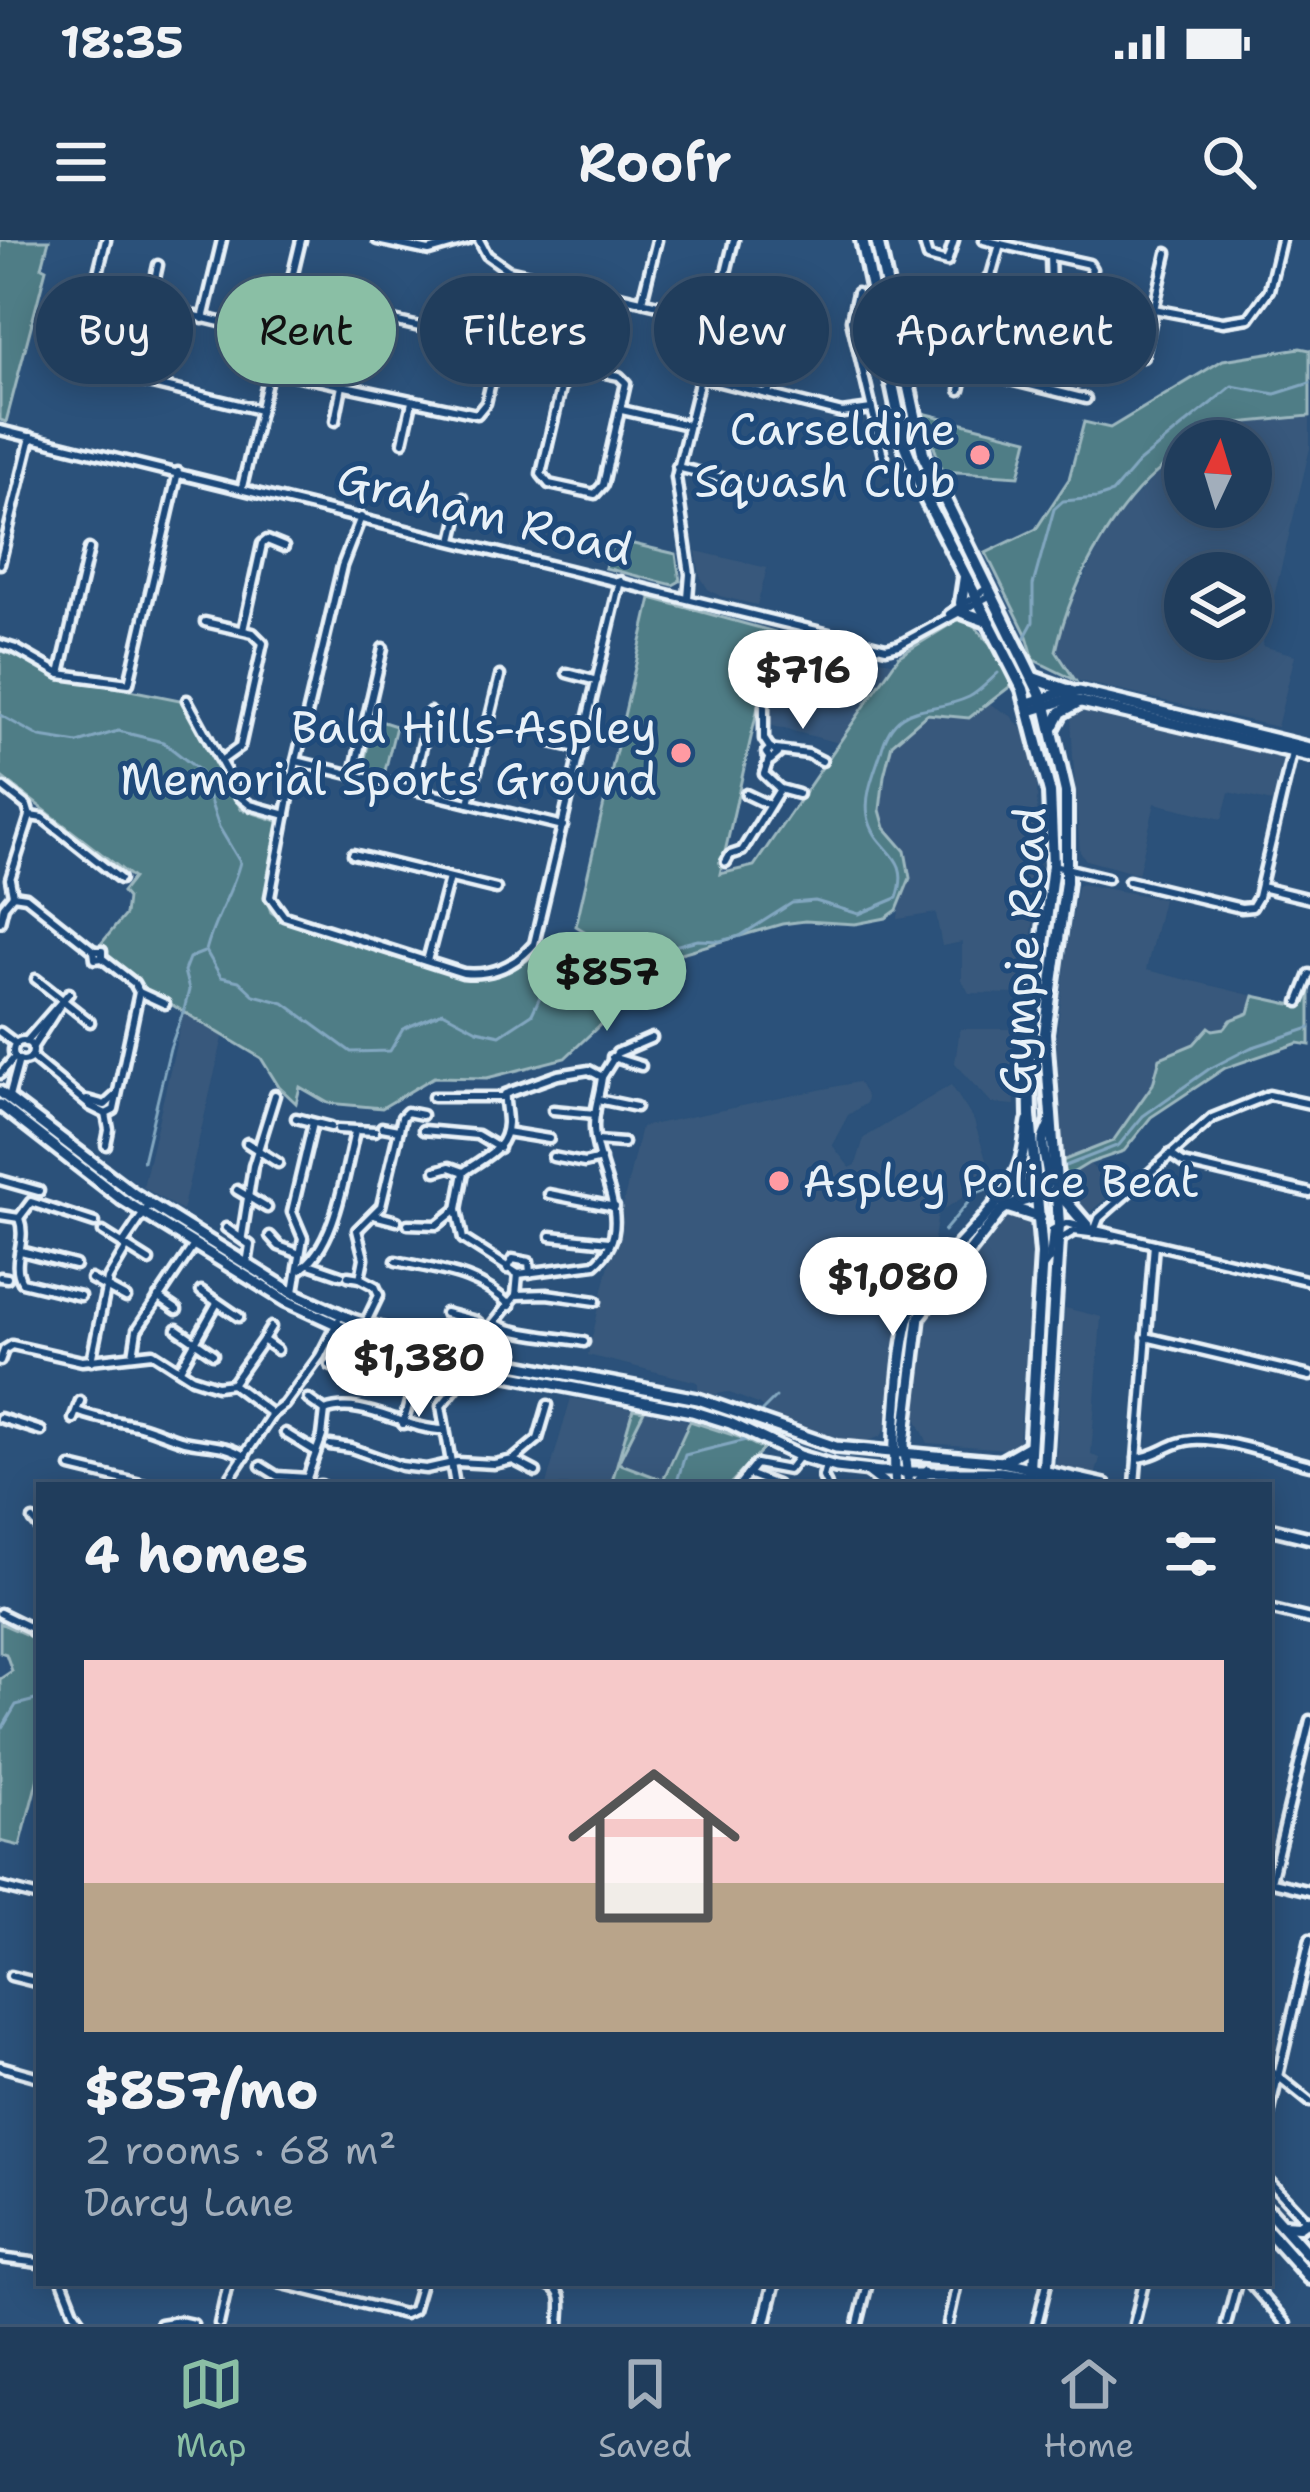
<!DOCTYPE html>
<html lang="en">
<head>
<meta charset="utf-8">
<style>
	:root { --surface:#203d5c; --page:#2d4865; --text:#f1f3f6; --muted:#a2aebb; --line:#3d5672; --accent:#8abfa5 }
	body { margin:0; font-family:"Shantell Sans",sans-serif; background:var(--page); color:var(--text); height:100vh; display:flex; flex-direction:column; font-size:45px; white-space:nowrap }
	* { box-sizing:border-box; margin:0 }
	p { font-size:39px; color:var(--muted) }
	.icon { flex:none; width:66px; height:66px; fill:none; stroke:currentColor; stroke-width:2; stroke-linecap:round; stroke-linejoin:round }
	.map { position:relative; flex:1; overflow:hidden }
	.details { position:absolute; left:36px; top:1242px; width:1236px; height:804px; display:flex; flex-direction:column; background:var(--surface); border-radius:0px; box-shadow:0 6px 30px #0003,0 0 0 3px var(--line) }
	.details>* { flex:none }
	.hud { position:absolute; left:36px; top:36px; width:1239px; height:108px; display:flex; gap:24px }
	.needle { width:78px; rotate:4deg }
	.fabs { position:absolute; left:1164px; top:180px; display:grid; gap:24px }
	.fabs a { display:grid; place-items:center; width:108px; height:108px; border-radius:50%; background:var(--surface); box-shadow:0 6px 30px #0003,0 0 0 3px var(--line); font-size:60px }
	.price { position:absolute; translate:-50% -102px; padding:0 27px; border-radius:42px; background:#fff; color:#222; font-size:39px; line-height:78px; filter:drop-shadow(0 3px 6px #0008) }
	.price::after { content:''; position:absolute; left:50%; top:72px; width:36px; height:27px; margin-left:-18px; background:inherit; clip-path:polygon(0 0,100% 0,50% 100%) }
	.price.current { background:var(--accent); color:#111 }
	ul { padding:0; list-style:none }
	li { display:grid; align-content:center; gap:24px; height:636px; padding:0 48px }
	li span { display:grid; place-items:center; height:372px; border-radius:0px; color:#555 }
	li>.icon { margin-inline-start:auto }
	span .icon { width:216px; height:216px; fill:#fffc; stroke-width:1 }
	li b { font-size:51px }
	h2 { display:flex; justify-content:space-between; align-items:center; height:144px; padding:0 48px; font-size:51px }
	.pill { padding:0 42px; border-radius:54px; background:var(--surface); box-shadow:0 6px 30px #0003,0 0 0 3px var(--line); font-size:42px; line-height:108px }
	.pill.current { background:var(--accent); color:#111 }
	.status { display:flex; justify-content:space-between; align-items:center; height:84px; padding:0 60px; background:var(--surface); direction:ltr }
	.status svg { height:33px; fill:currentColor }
	header { display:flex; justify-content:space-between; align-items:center; height:156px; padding:0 48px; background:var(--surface); font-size:54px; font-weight:600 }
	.tabs { display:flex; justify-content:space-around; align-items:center; height:168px; border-top:3px solid var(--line); background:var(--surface); font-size:33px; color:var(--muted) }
	.tabs a { display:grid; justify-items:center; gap:6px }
	.tabs .current { color:var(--accent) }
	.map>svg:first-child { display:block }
</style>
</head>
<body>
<div class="status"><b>18:35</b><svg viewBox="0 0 49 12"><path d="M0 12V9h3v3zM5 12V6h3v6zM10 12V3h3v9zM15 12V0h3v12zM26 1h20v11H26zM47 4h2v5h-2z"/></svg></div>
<header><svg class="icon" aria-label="menu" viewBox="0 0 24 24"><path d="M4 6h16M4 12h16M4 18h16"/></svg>Roofr<svg class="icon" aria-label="search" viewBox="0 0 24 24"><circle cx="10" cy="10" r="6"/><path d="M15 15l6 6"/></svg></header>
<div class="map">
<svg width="1310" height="2084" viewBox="0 0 1310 2084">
	<rect width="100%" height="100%" fill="#2b517a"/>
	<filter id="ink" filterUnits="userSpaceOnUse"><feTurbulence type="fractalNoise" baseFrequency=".00833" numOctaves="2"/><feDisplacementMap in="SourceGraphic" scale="24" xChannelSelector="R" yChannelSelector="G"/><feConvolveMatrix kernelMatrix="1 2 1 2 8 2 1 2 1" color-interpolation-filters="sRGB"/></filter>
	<g filter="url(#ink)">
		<g fill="#39597b" fill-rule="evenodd">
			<path d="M1310 176V208L1262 406 1295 415 1277 487 1075 440 1056 411 1063 381 1112 281 1170 221 1185 212V267H1251V201H1205L1237 183ZM1185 333H1251V399H1185Z"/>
			<polygon points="696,311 767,328 757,365 720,356 708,349 700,336"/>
			<polygon points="791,396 894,423 839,503 766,484"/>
			<polygon points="988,463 1011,476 1029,498 1037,536 1038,654 1022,754 969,753 962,740 962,702 942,706 936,673 898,679 905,612 885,588 880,570 892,504 927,474 969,478"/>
			<polygon points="1076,469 1279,517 1282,520 1272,562 1229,552 1222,579 1155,563 1138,634 1086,620 1080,612 1073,516 1071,474"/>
			<polygon points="1081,644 1163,659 1146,730 1254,756 1249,773 1231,780 1225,788 1209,788 1194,803 1160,818 1153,844 1113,901 1062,921 1056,801 1067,710 1077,647"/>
			<polygon points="184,770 224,793 182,971 143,947"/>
			<polygon points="960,789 1016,789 1012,819 1015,865 992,863 955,823"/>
			<polygon points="858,842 867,857 866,863 848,875 832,905 850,928 856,925 864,898 951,845 974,881 992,939 938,973 930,1026 901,1063 886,1187 881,1196 861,1204 815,1194 781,1183 758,1164 727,1152 713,1155 698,1151 698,1142 588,1115 641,887"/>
			<polygon points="1089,923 1115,951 1091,971 1085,971 1066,937"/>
			<polygon points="1009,974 1030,980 1034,995 1019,1201 1007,1209 928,1203 915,1176 925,1077"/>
			<polygon points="1065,1068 1101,1077 1091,1215 1100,1218 1095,1236 1056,1225"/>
			<polygon points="571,1158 633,1169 621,1215 644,1171 690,1181 663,1240 618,1224 611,1245 546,1245"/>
		</g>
		<g fill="#507d86" stroke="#9cb7bf" stroke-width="3">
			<polygon points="0,0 49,0 42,27 46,29 6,182 0,180"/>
			<path d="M1300 108 1310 110V176L1237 183 1205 201H1185V212C1121 249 1071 341 1056 411L1075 440 1034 420 1027 396 986 313 1036 289 1069 239 1084 182 1110 188 1223 120Z"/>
			<polygon points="923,173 1028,199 1019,236 942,231"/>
			<polygon points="612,299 676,314 680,341 673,345 605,328"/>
			<path d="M651 358 775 392 720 634 754 626 899 416 959 379H968L995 409 1012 445 969 478 927 474 892 504 884 536 880 570 885 588 905 611 910 638 897 670 886 678 855 684 805 681 782 684 674 715 565 818 487 838 434 837 382 868 328 863 300 847 296 863 279 847 261 818 144 748 109 719 100 705 125 675 127 658 122 652 133 638 0 536V409L65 437 185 461 241 569 281 582 267 660 271 672 281 679 468 738C497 740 515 730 537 713L554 718 584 691 576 686Z"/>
			<polygon points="374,479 396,486 384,535 363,527"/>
			<polygon points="1310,749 1310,805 1298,803 1225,828 1151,877 1124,911 1089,923 1066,937 1062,921 1113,901 1153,844 1160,818 1194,804 1209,787 1213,790 1225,788 1231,780 1249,773 1254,756 1299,766"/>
			<polygon points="633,1169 644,1171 618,1223 663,1240 690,1181 739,1197 763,1209 729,1245 611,1245"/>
			<polygon points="0,1383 39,1400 39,1534 20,1606 0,1601 0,1439 12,1431 6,1414 0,1412"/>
		</g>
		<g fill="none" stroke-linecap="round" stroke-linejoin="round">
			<g stroke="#82a7c0" stroke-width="3">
				<polyline points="1020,406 1033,382 1033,345 1054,269 1063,261 1097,258 1112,253 1138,223 1232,146 1275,154 1310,143"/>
				<path d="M0 475 40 497 78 503 118 491 163 502 200 531 219 587 240 622C232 654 214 678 206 711L221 737 239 741 254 755 284 763 351 812 390 811 403 789 443 772 477 790 500 795 532 774 551 733 587 705 631 696 674 706 698 700 720 701 740 696 792 663 815 661 859 674 897 658C913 611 875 614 868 576 864 555 875 531 881 512 896 457 929 476 969 457 979 452 989 441 998 433"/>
				<polyline points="143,921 170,808 184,770 189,750 184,731 189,718 204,712"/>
				<polyline points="1065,926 1119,905 1143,876 1209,829 1250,808 1310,788"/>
				<polyline points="1019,941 1026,940"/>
				<polyline points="944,991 976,953 1003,943"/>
				<polyline points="762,1171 776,1157"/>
				<polyline points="676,1245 685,1215 746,1200"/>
				<polyline points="0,1492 16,1465 39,1459"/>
			</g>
			<g stroke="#e8f1f8" stroke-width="15">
				<g id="minor">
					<polyline points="106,0 96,41 105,54 278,96"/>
					<polyline points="377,0 429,11 467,0"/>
					<polyline points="479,0 487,15 508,30 714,78"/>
					<polyline points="923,0 928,17 947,22 954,0"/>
					<path d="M984 0C1019 9 1054 16 1089 24L1092 29 1084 58 1051 49 1050 15"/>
					<polyline points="890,49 975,69 976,81 960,150"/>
					<polyline points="857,53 851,80 883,216"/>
					<polyline points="288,57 499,105"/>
					<polyline points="1084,58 1104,63"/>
					<polyline points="642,61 657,0"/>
					<polyline points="969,65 974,50 991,36 1000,4"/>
					<polyline points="149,66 158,25"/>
					<polyline points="1154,69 1223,82 1249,78 1269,50 1281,0"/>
					<polyline points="203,79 222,0"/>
					<polyline points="971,103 998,113"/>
					<polyline points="1143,117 1167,13"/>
					<polyline points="65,123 260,170"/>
					<polygon points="570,126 619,136 626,143 603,245 595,254 549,244 541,234 565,131"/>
					<polyline points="270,130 477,174 486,163 517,33"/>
					<polyline points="700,137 842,173 871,169"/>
					<polyline points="768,154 781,106 787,100"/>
					<polyline points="1086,159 1010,140 998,113 1012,96 1094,115"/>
					<polyline points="622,170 687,185"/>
					<polyline points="335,181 342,146"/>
					<polyline points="0,190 886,408 899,405 991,355"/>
					<polyline points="403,202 412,162"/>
					<polyline points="677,227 792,255"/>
					<polyline points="242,247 301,0"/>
					<path d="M361 277 342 326 296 521 270 657 284 676 463 733C492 736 515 726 534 704L620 341"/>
					<polyline points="453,300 463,258"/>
					<polyline points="0,324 31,197"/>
					<polyline points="688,358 690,334 676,237 734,0"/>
					<polyline points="949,374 987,348"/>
					<polyline points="205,382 253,393 263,403 240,507 222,520"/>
					<polyline points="243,390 262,304 267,300 284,307"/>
					<polyline points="0,404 16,409 60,434 129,443 178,232"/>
					<polyline points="567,433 597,441"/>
					<polyline points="60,434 89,309"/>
					<polyline points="187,460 240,557 250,565 286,575"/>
					<polyline points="764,465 764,499 770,508"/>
					<polyline points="551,502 581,509"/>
					<polygon points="771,508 778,514 771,520 766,513"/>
					<polyline points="776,510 808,514 822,521"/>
					<polyline points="296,521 563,586"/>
					<polyline points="354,533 383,408"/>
					<polyline points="4,548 27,566 30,576"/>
					<polyline points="412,549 430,472"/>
					<polyline points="780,549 798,554"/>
					<polyline points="746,554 767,564"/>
					<polyline points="469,563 500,436"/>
					<polyline points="353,614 496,649"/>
					<polyline points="726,622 730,615 742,611 780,549 764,534 769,519"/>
					<polyline points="1053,625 1107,638"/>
					<polyline points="1129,641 1241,668 1252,667 1258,657 1292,513"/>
					<polyline points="1261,647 1310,659"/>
					<polyline points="13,655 10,639 30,576 43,578 120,639"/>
					<polyline points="0,682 4,666 13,655 26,657 94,711"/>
					<polyline points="427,721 449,638"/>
					<polyline points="36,739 90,782"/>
					<polyline points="139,752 165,764"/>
					<polyline points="1299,762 1310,734"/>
					<polyline points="0,792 16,804"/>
					<circle cx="23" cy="811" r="10"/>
					<polyline points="26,802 69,753"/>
					<polyline points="32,808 61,763"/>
					<polyline points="31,817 90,866 106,874 114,870 139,752 134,743 102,718 102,711 94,711 95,719 102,718"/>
					<polyline points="612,817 641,826"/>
					<path d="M589 830 602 837C600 854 594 869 594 886 594 930 640 986 595 1024L518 1034 463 999 457 969 464 932C483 917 506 911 507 883 507 872 504 863 505 854L558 835Z"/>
					<polyline points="0,834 15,817"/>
					<polyline points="602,837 617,813 652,798"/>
					<polyline points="9,857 19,820"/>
					<polyline points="433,857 503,857"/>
					<polyline points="598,859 636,867"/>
					<polyline points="87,860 105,865 116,855"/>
					<polyline points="553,870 595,874"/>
					<polyline points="296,878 331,887"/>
					<polyline points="382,887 398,890"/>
					<polyline points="338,889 375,891"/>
					<polyline points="423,890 477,895 499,908"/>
					<polyline points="506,892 549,899"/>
					<polyline points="597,901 623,903"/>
					<polyline points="247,903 278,923"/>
					<polyline points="106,905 109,890 106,874"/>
					<polyline points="1170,914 1183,923 1310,953"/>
					<polyline points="553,917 584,923 601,919"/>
					<polyline points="436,931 450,927 464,932"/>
					<polyline points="0,940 39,951"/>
					<polyline points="237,950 267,968"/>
					<polyline points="549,954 615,967"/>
					<polyline points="0,975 19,978"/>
					<polyline points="374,975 397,981"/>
					<path d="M19 978C28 1002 10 1021 22 1042L80 1056"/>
					<polyline points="19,978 31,962 95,983"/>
					<polyline points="408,984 437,985 457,969"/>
					<polyline points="226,988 250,1005 247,1024"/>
					<polyline points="103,992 149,1021"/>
					<polyline points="1093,994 1099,978 1212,878 1269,855 1310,864"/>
					<polyline points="242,996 253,926 275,855"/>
					<polyline points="270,996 279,1006 300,1014"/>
					<polyline points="551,996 609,1002"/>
					<polyline points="1059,1000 1074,991 1114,996"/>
					<polyline points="123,1004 150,964"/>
					<polyline points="21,1011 75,1025"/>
					<path d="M396 1021C437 1030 480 1033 510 1066"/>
					<polyline points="309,1024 341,1035"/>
					<polyline points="507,1029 513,1019 529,1022 530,1033"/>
					<polyline points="1042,1029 1049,1020 1052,990 1066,983 1310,1041"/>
					<path d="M299 1030C336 1008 345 931 355 892"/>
					<polyline points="348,1036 360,1038"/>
					<polyline points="0,1037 7,1038"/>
					<polyline points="91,1039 126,1058"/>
					<polyline points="201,1051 239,1077"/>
					<polyline points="294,1052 303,998 292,972 313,883"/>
					<polyline points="516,1055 547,1054 596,1061"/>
					<polyline points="158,1057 177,1070"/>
					<polyline points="445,1073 476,1081 488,1091"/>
					<polyline points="365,1084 379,1055 375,1046 360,1038 364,1018 357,990 381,966 402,877 407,872 422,875"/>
					<path d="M497 1084C514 1095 560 1097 584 1102"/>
					<polyline points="271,1087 263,1100 277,1110"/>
					<polyline points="177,1089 213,1114"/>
					<polyline points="1146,1097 1310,1136"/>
					<polyline points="133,1115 137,1090 194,1005"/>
					<polyline points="0,1121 4,1110 12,1105 82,1121 153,1113 192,1138 217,1146 232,1144 272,1174"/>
					<polyline points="91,1121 108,1039 127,1007"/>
					<path d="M330 1125C351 1137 379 1132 402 1139L411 1155 403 1184"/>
					<polyline points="180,1129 217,1063"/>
					<polyline points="232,1144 263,1100"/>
					<path d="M308 1159 325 1171C362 1157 405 1190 444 1190"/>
					<path d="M77 1171C99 1180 119 1181 140 1186 155 1190 169 1197 184 1201 205 1206 226 1203 245 1217"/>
					<polyline points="0,1178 41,1191"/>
					<polyline points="73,1179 80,1161"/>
					<polyline points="285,1193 316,1212"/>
					<polyline points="330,1205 351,1208 401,1226 426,1229 457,1222 494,1224 513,1220 538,1199 548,1165"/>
					<path d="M1137 1218C1157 1217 1172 1201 1193 1200 1226 1198 1277 1217 1310 1225"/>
					<polyline points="513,1220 536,1232"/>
					<polyline points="826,1225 823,1237 827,1245"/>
					<polyline points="261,1226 277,1236 307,1238 322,1196 325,1171"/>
					<polyline points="71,1227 145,1245"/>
					<polyline points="748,1234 776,1245"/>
					<polyline points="225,1245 272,1174 284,1165 320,1116 338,1081"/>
					<polyline points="319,1245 321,1245"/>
					<polyline points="455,1245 441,1166 465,1136 481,1099 516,1055 518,1034"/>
					<polyline points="739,1245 756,1224 788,1230 799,1216"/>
					<polyline points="1135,1245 1154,1004"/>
					<polyline points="33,1280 39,1287"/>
					<polyline points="1269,1369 1310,1379"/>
					<polyline points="0,1373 39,1392"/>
					<polyline points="32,1391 39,1372"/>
					<polyline points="1269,1641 1310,1651"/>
					<polyline points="1271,1641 1310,1480"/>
					<polyline points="0,1647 39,1657"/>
					<polyline points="11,1736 39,1743"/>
					<polyline points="0,1826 39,1837"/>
					<polyline points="1269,1829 1310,1862"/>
					<polyline points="1269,1875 1310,1699"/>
					<polyline points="1269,1941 1310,1985"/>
					<polyline points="0,2018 39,2023"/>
					<polyline points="63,2043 74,2071 83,2084"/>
					<polyline points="279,2043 404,2074 413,2070 421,2043"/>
					<path d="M544 2043C566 2050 561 2065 560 2084"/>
					<polyline points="1250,2043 1286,2084"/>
					<polyline points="160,2084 179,2081 193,2084"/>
					<polyline points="219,2084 228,2043"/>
					<polyline points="858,2084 868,2043"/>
					<polyline points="948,2084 957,2043"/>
					<polyline points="1037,2084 1047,2043"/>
					<polyline points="1134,2084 1144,2043"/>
					<polyline points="1226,2084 1237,2043"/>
				</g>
			</g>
			<g stroke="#e8f1f8" stroke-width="18">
				<g id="major">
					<polyline points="1028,463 1063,452 1080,452 1310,508"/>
					<polyline points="1030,471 1069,459 1310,516"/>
					<polyline points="0,852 134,954 293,1053 353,1080 475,1117 698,1159 836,1207 1002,1222 1105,1245"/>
					<polyline points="0,865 121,959 286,1061 347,1089 497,1133 692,1171 730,1183 799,1216 836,1227 880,1232 1000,1232 1074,1244"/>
					<polyline points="868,1231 886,1245"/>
					<path d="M896 1245C892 1212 899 1098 912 1069 936 1018 989 985 1015 935 1024 919 1025 900 1028 881"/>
					<path d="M909 1245 904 1204 919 1077 1001 971C1013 961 1025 963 1038 956 1058 945 1041 918 1043 900 1044 896 1049 886 1050 882"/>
					<polyline points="916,1245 928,1230"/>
					<polyline points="1269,1288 1310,1298"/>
					<polyline points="764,2084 774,2043"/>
				</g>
			</g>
			<g stroke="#e8f1f8" stroke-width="20">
				<g id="highway">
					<polyline points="862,0 905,206 925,257 1023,449 1050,553 1053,625 1029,817 1030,875 1042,1014 1028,1245"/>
					<polyline points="877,0 924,217 1046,466 1066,552 1066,642 1045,793 1059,984 1043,1245"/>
					<polyline points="961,363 965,337"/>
					<polyline points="962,372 990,382"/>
					<polyline points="1033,438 1070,451"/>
					<polyline points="1053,487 1061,472 1079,462"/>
					<polyline points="1058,952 1088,987"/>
					<polyline points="1005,966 1040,977"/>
					<polyline points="1002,1222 1030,1206"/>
					<polyline points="1269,1971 1310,2017"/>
					<polyline points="1282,1985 1299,1986 1306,1981"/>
					<polyline points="1269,1992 1310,2038"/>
				</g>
			</g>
			<use href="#minor" stroke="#1f4a7a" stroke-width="6"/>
			<use href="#major" stroke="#1f4a7a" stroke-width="9"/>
			<use href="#highway" stroke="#1f4a7a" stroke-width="10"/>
		</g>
	</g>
	<g fill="#ff9aa2" stroke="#1f4a7a" stroke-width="4.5">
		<circle cx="980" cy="215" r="12"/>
		<circle cx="681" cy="513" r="12"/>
		<circle cx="779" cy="941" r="12"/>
	</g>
	<g text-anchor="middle" stroke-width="10" stroke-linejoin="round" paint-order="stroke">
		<g font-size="45" fill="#e8f1f8" stroke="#1f4a7a" text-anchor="end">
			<text x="956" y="205">Carseldine<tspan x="956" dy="52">Squash Club</tspan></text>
			<text x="657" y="503">Bald Hills-Aspley<tspan x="657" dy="52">Memorial Sports Ground</tspan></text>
			<text x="803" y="957" text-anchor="start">Aspley Police Beat</text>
		</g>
		<g font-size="45" fill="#e8f1f8" stroke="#1f4a7a">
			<text transform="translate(485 273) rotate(14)" y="16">Graham Road</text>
			<text transform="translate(1022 711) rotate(-87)" y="16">Gympie Road</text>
		</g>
	</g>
</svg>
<div class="fabs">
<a><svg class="needle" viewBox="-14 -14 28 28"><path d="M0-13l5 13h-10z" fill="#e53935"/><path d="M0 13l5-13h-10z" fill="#a2aebb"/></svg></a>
<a><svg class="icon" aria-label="layers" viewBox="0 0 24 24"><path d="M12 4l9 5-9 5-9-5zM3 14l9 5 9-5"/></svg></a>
</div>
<b class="price" style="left:803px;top:492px">$716</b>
<b class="price current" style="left:607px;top:794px">$857</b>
<b class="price" style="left:893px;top:1099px">$1,080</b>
<b class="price" style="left:419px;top:1180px">$1,380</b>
<div class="hud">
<a class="pill">Buy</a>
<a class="pill current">Rent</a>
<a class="pill">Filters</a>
<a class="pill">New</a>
<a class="pill">Apartment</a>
</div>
<section class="details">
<h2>4 homes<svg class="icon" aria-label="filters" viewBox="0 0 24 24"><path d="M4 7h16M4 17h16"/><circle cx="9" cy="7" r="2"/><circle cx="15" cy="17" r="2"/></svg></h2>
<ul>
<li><span style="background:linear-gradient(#f6c9c9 60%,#b9a48a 0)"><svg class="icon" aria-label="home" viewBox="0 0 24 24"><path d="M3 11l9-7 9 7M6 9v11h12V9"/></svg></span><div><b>$857/mo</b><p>2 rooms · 68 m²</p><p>Darcy Lane</p></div></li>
</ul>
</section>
</div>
<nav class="tabs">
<a class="current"><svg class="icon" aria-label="map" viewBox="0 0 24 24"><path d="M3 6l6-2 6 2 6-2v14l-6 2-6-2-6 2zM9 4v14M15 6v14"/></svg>Map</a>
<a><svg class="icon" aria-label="saved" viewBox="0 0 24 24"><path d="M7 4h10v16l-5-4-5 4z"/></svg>Saved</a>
<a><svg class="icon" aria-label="home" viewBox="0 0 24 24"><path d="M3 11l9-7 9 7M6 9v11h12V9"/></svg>Home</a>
</nav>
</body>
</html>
